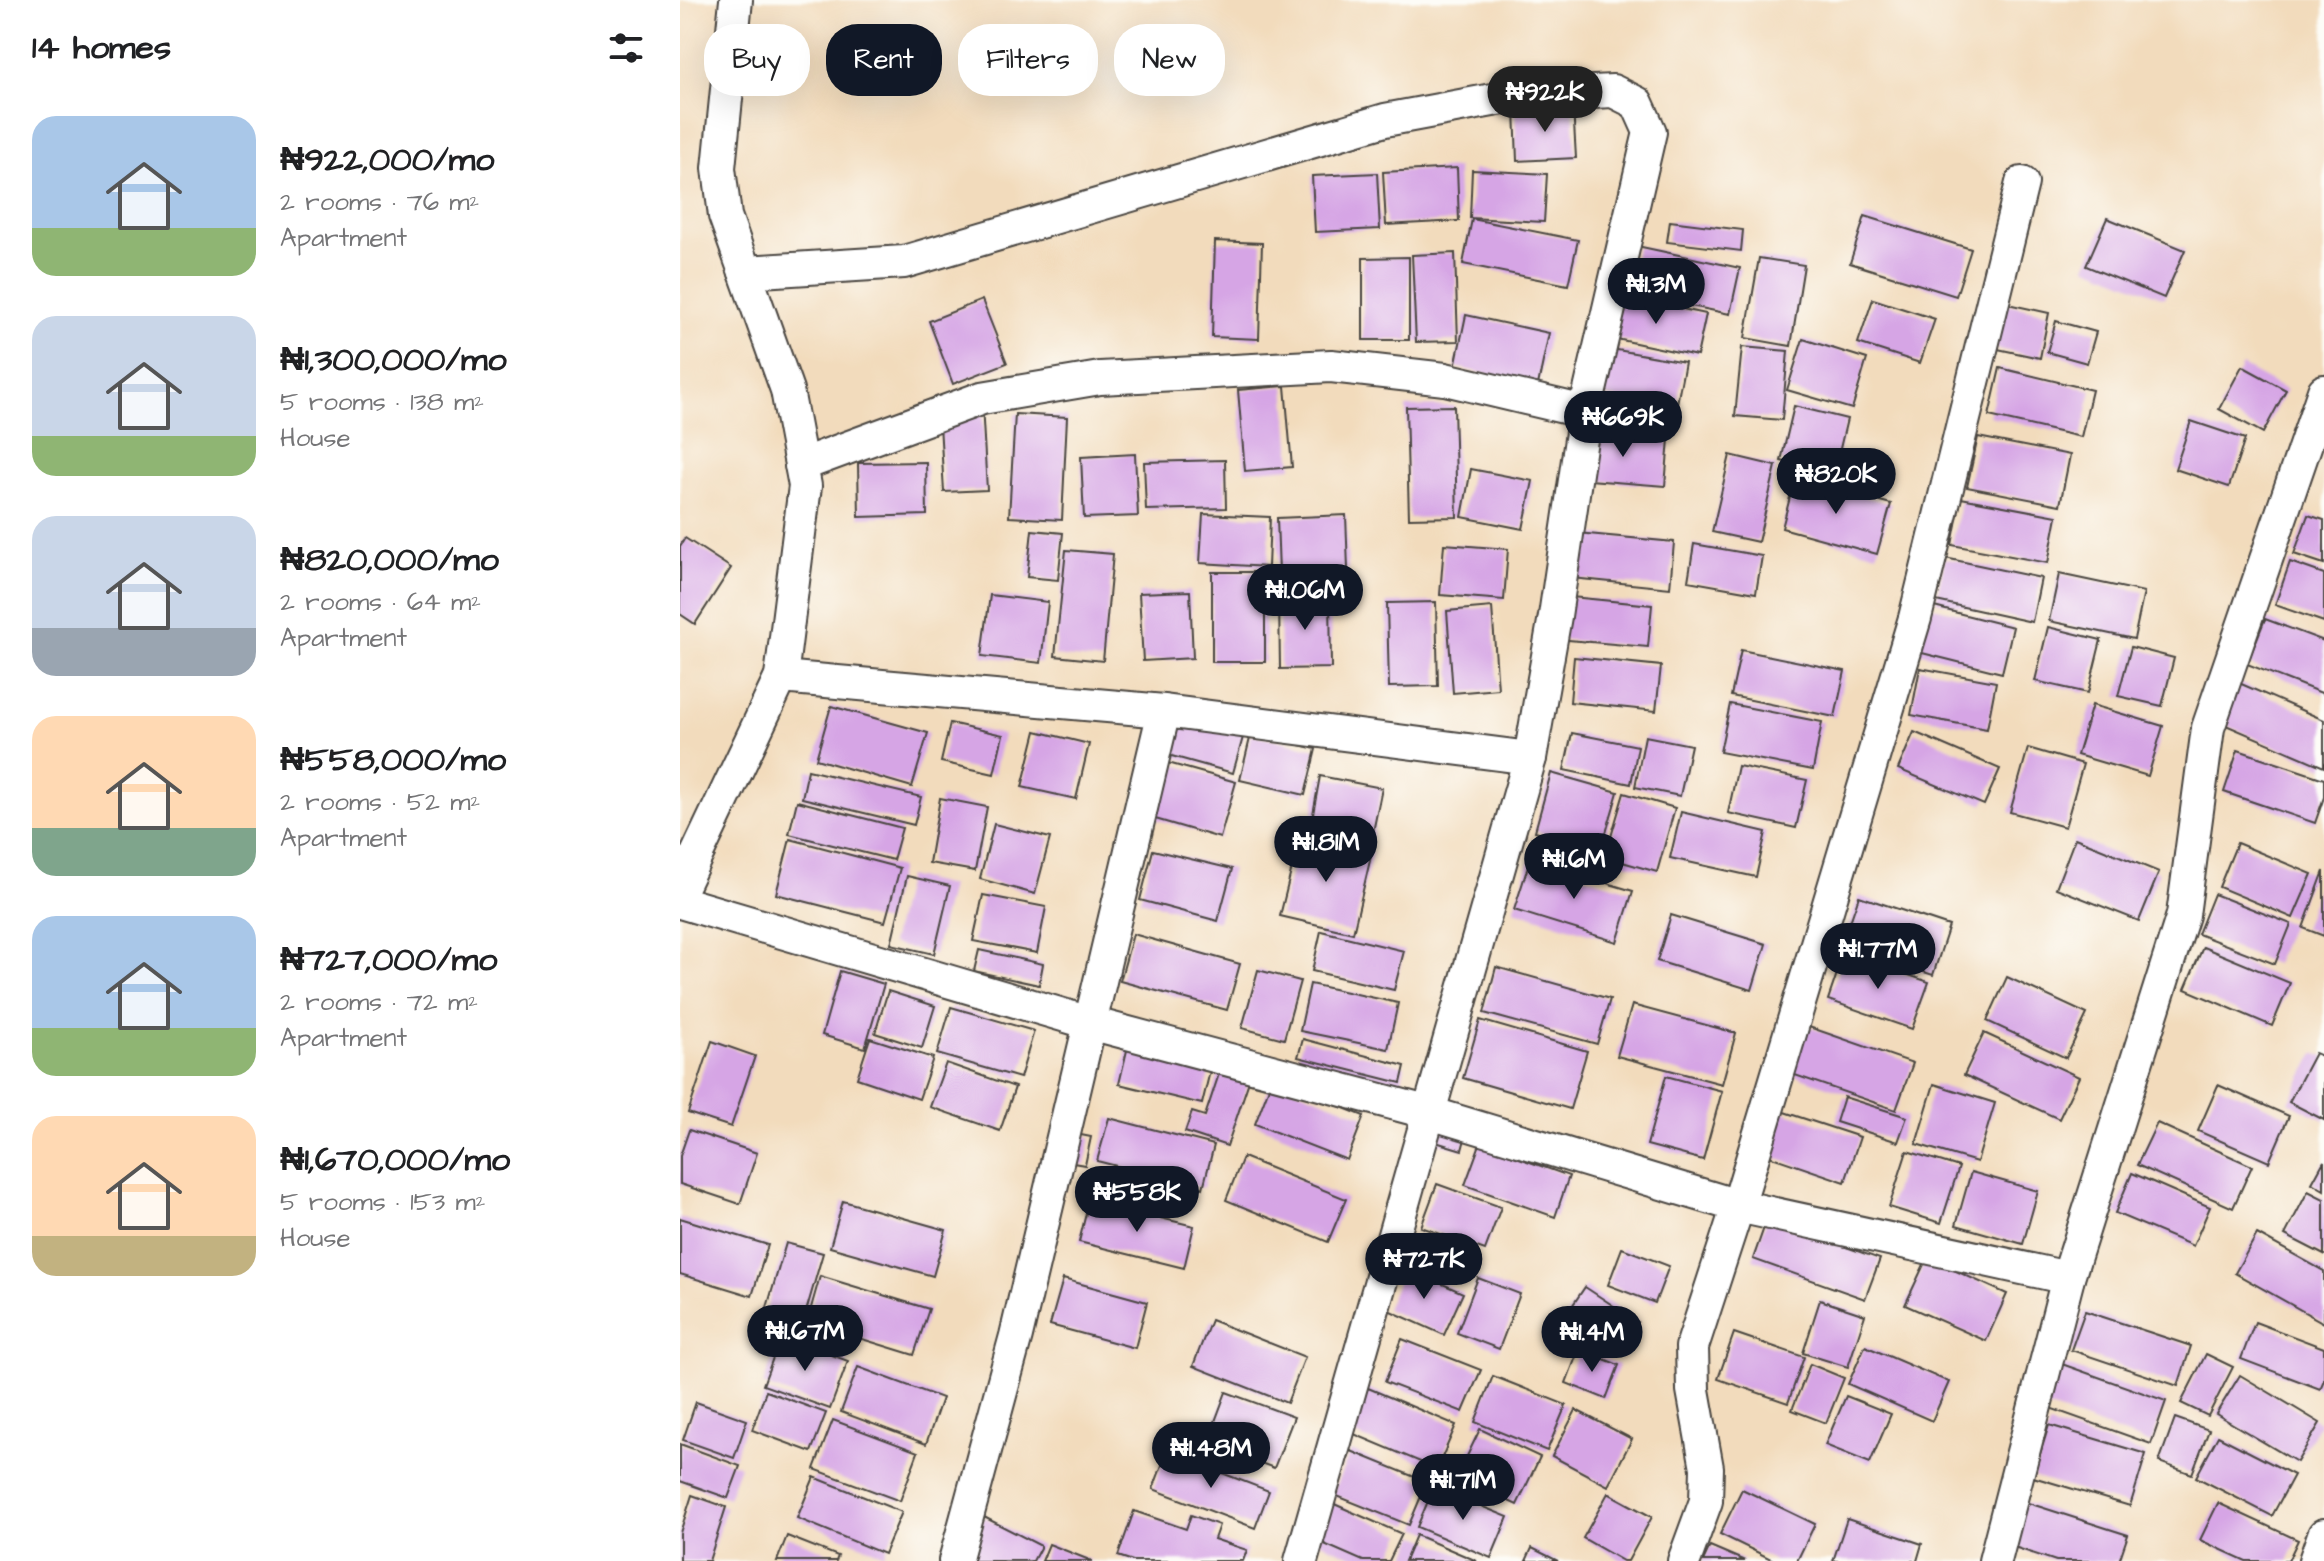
<!DOCTYPE html>
<html lang="en">
<head>
<meta charset="utf-8">
<style>
	:root { --surface:#fff; --page:#f6f6f6; --text:#202124; --muted:#757577; --accent:#111827 }
	body { margin:0; font-family:"Architects Daughter",sans-serif; background:var(--page); color:var(--text); height:100vh; display:flex; flex-direction:column; font-size:30px; white-space:nowrap }
	* { box-sizing:border-box; margin:0 }
	p { font-size:26px; color:var(--muted) }
	.icon { flex:none; width:44px; height:44px; fill:none; stroke:currentColor; stroke-width:2; stroke-linecap:round; stroke-linejoin:round }
	.map { position:relative; flex:1; overflow:hidden }
	.side { display:flex; flex-direction:column; background:var(--surface); width:680px }
	.side>* { flex:none }
	.top-card { position:absolute; left:24px; top:24px; width:760px; height:72px; display:flex; gap:16px }
	.price { position:absolute; translate:-50% -68px; padding:0 18px; border-radius:28px; background:var(--accent); color:#fff; font-size:26px; line-height:52px; filter:drop-shadow(0 2px 4px #0008) }
	.price::after { content:''; position:absolute; left:50%; top:48px; width:24px; height:18px; margin-left:-12px; background:inherit; clip-path:polygon(0 0,100% 0,50% 100%) }
	.price.active { background:#222; color:#fff }
	ul { padding:0; list-style:none }
	li { display:flex; align-items:center; gap:24px; height:200px; padding:0 32px }
	li span { display:grid; place-items:center; flex:none; width:224px; height:160px; border-radius:24px; color:#555 }
	li>.icon { margin-inline-start:auto }
	span .icon { width:96px; height:96px; fill:#fffc; stroke-width:1 }
	li b { font-size:34px }
	h2 { display:flex; justify-content:space-between; align-items:center; height:96px; padding:0 32px; font-size:34px }
	.pill { padding:0 28px; border-radius:32px; background:var(--surface); box-shadow:0 8px 32px #0002; font-size:28px; line-height:72px }
	.pill.active { background:var(--accent); color:#fff }
	main { display:flex; flex:1; min-height:0 }
	.map>svg:first-child { display:block }
</style>
</head>
<body>
<main>
<section class="side">
<h2>14 homes<svg class="icon" aria-label="filters" viewBox="0 0 24 24"><path d="M4 7h16M4 17h16"/><circle cx="9" cy="7" r="2"/><circle cx="15" cy="17" r="2"/></svg></h2>
<ul>
<li><span style="background:linear-gradient(#a9c7e8 70%,#8fb573 0)"><svg class="icon" aria-label="home" viewBox="0 0 24 24"><path d="M3 11l9-7 9 7M6 9v11h12V9"/></svg></span><div><b>₦922,000/mo</b><p>2 rooms · 76 m²</p><p>Apartment</p></div></li>
<li><span style="background:linear-gradient(#c9d6e8 75%,#8fb573 0)"><svg class="icon" aria-label="home" viewBox="0 0 24 24"><path d="M3 11l9-7 9 7M6 9v11h12V9"/></svg></span><div><b>₦1,300,000/mo</b><p>5 rooms · 138 m²</p><p>House</p></div></li>
<li><span style="background:linear-gradient(#c9d6e8 70%,#9aa5b1 0)"><svg class="icon" aria-label="home" viewBox="0 0 24 24"><path d="M3 11l9-7 9 7M6 9v11h12V9"/></svg></span><div><b>₦820,000/mo</b><p>2 rooms · 64 m²</p><p>Apartment</p></div></li>
<li><span style="background:linear-gradient(#ffd9b3 70%,#7fa58c 0)"><svg class="icon" aria-label="home" viewBox="0 0 24 24"><path d="M3 11l9-7 9 7M6 9v11h12V9"/></svg></span><div><b>₦558,000/mo</b><p>2 rooms · 52 m²</p><p>Apartment</p></div></li>
<li><span style="background:linear-gradient(#a9c7e8 70%,#8fb573 0)"><svg class="icon" aria-label="home" viewBox="0 0 24 24"><path d="M3 11l9-7 9 7M6 9v11h12V9"/></svg></span><div><b>₦727,000/mo</b><p>2 rooms · 72 m²</p><p>Apartment</p></div></li>
<li><span style="background:linear-gradient(#ffd9b3 75%,#c2b280 0)"><svg class="icon" aria-label="home" viewBox="0 0 24 24"><path d="M3 11l9-7 9 7M6 9v11h12V9"/></svg></span><div><b>₦1,670,000/mo</b><p>5 rooms · 153 m²</p><p>House</p></div></li>
</ul>
</section>
<div class="map">
<svg width="1644" height="1561" viewBox="0 0 1644 1561">
	<rect width="100%" height="100%" fill="#fdfcf7"/>
	<filter id="ink" filterUnits="userSpaceOnUse"><feTurbulence type="fractalNoise" baseFrequency=".0125" numOctaves="2"/><feDisplacementMap in="SourceGraphic" scale="16" xChannelSelector="R" yChannelSelector="G"/><feConvolveMatrix kernelMatrix="1 2 1 2 8 2 1 2 1" color-interpolation-filters="sRGB"/></filter>
	<filter id="wash" filterUnits="userSpaceOnUse"><feTurbulence type="fractalNoise" baseFrequency=".006" numOctaves="4" result="noise"/><feDisplacementMap in="SourceGraphic" scale="32" xChannelSelector="R" yChannelSelector="G"/><feGaussianBlur stdDeviation="1.8" result="paint"/><feColorMatrix in="noise" values="0 0 0 0 0 0 0 0 0 0 0 0 0 0 0 0 0 1.4 0 .05"/><feComposite in="paint" operator="in"/></filter>
	<g filter="url(#wash)">
		<rect width="100%" height="100%" fill="#f2dbbc"/>
		<g id="blocks">
			<g fill="#d6a5e5">
				<polygon points="893,106 896,158 837,161 835,109"/>
				<polygon points="777,168 779,221 706,225 703,172"/>
				<polygon points="792,170 867,174 864,222 790,218"/>
				<polygon points="697,173 700,229 635,232 632,176"/>
				<polygon points="1185,216 1291,249 1276,296 1170,263"/>
				<polygon points="1427,218 1505,250 1484,298 1406,266"/>
				<polygon points="792,219 898,240 888,285 783,264"/>
				<polygon points="990,221 1063,230 1061,251 987,242"/>
				<polygon points="535,241 582,243 579,339 532,337"/>
				<polygon points="957,246 1060,268 1050,314 947,293"/>
				<polygon points="775,253 778,341 736,342 732,255"/>
				<polygon points="729,257 729,340 683,340 683,258"/>
				<polygon points="1079,258 1124,265 1111,346 1065,338"/>
				<polygon points="936,295 1026,314 1017,356 927,337"/>
				<polygon points="1193,299 1255,319 1240,363 1178,343"/>
				<polygon points="302,300 327,363 273,384 249,321"/>
				<polygon points="1323,303 1369,313 1360,358 1313,348"/>
				<polygon points="786,315 869,333 858,385 775,367"/>
				<polygon points="1376,321 1416,332 1407,363 1367,352"/>
				<polygon points="1123,339 1187,359 1172,409 1107,390"/>
				<polygon points="1062,347 1108,351 1102,420 1055,416"/>
				<polygon points="926,348 1005,362 996,409 917,395"/>
				<polygon points="1562,366 1606,390 1583,433 1539,409"/>
				<polygon points="1320,368 1412,390 1401,437 1309,416"/>
				<polygon points="605,386 612,467 565,471 558,390"/>
				<polygon points="302,405 307,490 264,492 259,407"/>
				<polygon points="774,406 777,517 729,518 726,407"/>
				<polygon points="1114,406 1167,419 1154,474 1101,461"/>
				<polygon points="335,414 387,417 382,520 329,517"/>
				<polygon points="1511,421 1565,439 1549,487 1495,469"/>
				<polygon points="901,431 989,439 985,486 897,479"/>
				<polygon points="1298,437 1390,455 1380,505 1287,487"/>
				<polygon points="455,454 458,516 404,518 401,457"/>
				<polygon points="1050,455 1096,466 1078,542 1032,532"/>
				<polygon points="545,460 546,508 466,510 464,462"/>
				<polygon points="246,462 247,515 179,517 178,463"/>
				<polygon points="791,469 853,481 843,529 782,517"/>
				<polygon points="1115,478 1211,504 1197,554 1102,528"/>
				<polygon points="1281,498 1377,516 1368,563 1272,545"/>
				<polygon points="523,514 590,517 588,567 520,563"/>
				<polygon points="666,515 668,569 599,572 597,518"/>
				<polygon points="1628,515 1644,520 1644,564 1614,554"/>
				<polygon points="352,530 383,533 378,580 347,577"/>
				<polygon points="886,532 994,542 990,588 882,577"/>
				<polygon points="5,538 51,568 15,624 0,614 0,546"/>
				<polygon points="764,544 828,549 824,600 760,595"/>
				<polygon points="1014,544 1082,556 1076,593 1008,581"/>
				<polygon points="386,550 433,554 423,661 375,656"/>
				<polygon points="1265,558 1361,578 1352,622 1256,601"/>
				<polygon points="1610,562 1644,574 1644,622 1595,605"/>
				<rect x="532" y="572" width="53" height="90"/>
				<polygon points="1379,574 1464,592 1454,639 1369,621"/>
				<polygon points="510,591 513,658 463,661 459,593"/>
				<polygon points="310,595 368,602 361,663 302,656"/>
				<polygon points="650,595 651,668 600,669 599,597"/>
				<polygon points="881,596 972,605 968,647 877,639"/>
				<polygon points="756,602 758,686 709,687 707,603"/>
				<polygon points="1250,606 1333,627 1322,673 1238,652"/>
				<polygon points="812,607 818,689 773,693 767,611"/>
				<polygon points="1585,619 1644,641 1644,694 1567,664"/>
				<polygon points="1368,627 1421,640 1408,693 1355,681"/>
				<polygon points="1451,647 1494,658 1482,706 1438,696"/>
				<polygon points="1061,650 1165,671 1155,717 1051,696"/>
				<polygon points="894,657 981,666 976,711 890,702"/>
				<polygon points="1240,668 1316,682 1307,729 1231,715"/>
				<polygon points="1559,683 1644,720 1644,767 1541,723"/>
				<polygon points="1050,704 1142,722 1133,770 1040,752"/>
				<polygon points="1412,705 1483,726 1468,776 1397,755"/>
				<polygon points="151,706 248,733 232,787 136,759"/>
				<polygon points="501,711 565,730 553,773 488,755"/>
				<polygon points="270,723 323,735 314,774 261,762"/>
				<polygon points="356,731 409,744 396,799 342,787"/>
				<polygon points="1234,732 1320,769 1304,805 1218,769"/>
				<polygon points="892,733 958,746 951,784 884,770"/>
				<polygon points="571,734 636,749 625,795 560,780"/>
				<polygon points="965,736 1011,745 1000,796 955,787"/>
				<polygon points="1348,748 1403,764 1385,827 1330,812"/>
				<polygon points="1558,750 1644,779 1644,797 1635,823 1544,792"/>
				<polygon points="488,763 556,782 540,838 472,818"/>
				<polygon points="1058,766 1127,780 1116,828 1048,813"/>
				<polygon points="128,770 241,797 234,825 122,798"/>
				<polygon points="871,773 938,792 921,850 855,831"/>
				<polygon points="640,776 702,788 692,837 631,825"/>
				<polygon points="944,793 995,808 977,872 925,857"/>
				<polygon points="260,798 307,807 295,871 249,863"/>
				<polygon points="117,801 222,828 213,860 109,834"/>
				<polygon points="1001,812 1086,832 1076,877 990,858"/>
				<polygon points="314,824 370,838 355,894 300,879"/>
				<polygon points="620,835 692,852 673,933 600,916"/>
				<polygon points="1395,838 1479,872 1459,921 1376,888"/>
				<polygon points="110,839 220,868 205,922 96,894"/>
				<polygon points="1557,843 1632,874 1613,918 1539,887"/>
				<polygon points="473,850 552,869 538,921 460,900"/>
				<polygon points="850,860 953,891 937,942 834,910"/>
				<polygon points="1644,871 1644,936 1623,928"/>
				<polygon points="227,876 270,886 254,954 211,944"/>
				<polygon points="1534,894 1611,924 1595,964 1518,934"/>
				<polygon points="303,895 366,907 357,953 293,941"/>
				<polygon points="1179,896 1269,926 1253,975 1162,945"/>
				<polygon points="991,915 1086,944 1072,990 977,961"/>
				<polygon points="641,931 724,951 714,990 632,971"/>
				<polygon points="453,934 560,964 547,1010 440,981"/>
				<polygon points="1523,947 1610,983 1592,1026 1505,989"/>
				<polygon points="299,950 363,964 359,985 294,971"/>
				<polygon points="1164,953 1249,982 1232,1029 1148,1000"/>
				<polygon points="816,967 930,999 917,1044 804,1013"/>
				<polygon points="578,970 620,981 604,1039 562,1028"/>
				<polygon points="160,971 204,984 185,1048 142,1035"/>
				<polygon points="1327,977 1407,1014 1386,1058 1307,1021"/>
				<polygon points="630,984 718,1003 708,1049 620,1031"/>
				<polygon points="208,991 255,1006 242,1048 195,1033"/>
				<polygon points="952,1005 1056,1033 1042,1084 937,1056"/>
				<polygon points="271,1007 354,1031 340,1078 257,1054"/>
				<polygon points="800,1020 907,1051 890,1109 783,1078"/>
				<polygon points="1126,1026 1233,1063 1216,1110 1109,1073"/>
				<polygon points="1304,1033 1399,1077 1379,1119 1284,1075"/>
				<polygon points="190,1038 253,1058 239,1099 177,1078"/>
				<polygon points="623,1039 725,1066 721,1083 618,1057"/>
				<polygon points="32,1041 75,1056 51,1127 8,1113"/>
				<polygon points="448,1046 531,1067 522,1104 439,1084"/>
				<polygon points="1635,1053 1644,1057 1644,1120 1609,1102"/>
				<polygon points="543,1062 572,1072 547,1146 505,1132 512,1112 525,1116"/>
				<polygon points="266,1063 335,1087 320,1131 250,1107"/>
				<polygon points="986,1076 1042,1091 1023,1160 967,1145"/>
				<polygon points="592,1080 684,1116 667,1160 575,1124"/>
				<polygon points="1254,1084 1315,1103 1297,1162 1236,1144"/>
				<polygon points="1538,1085 1609,1116 1589,1162 1518,1131"/>
				<polygon points="1164,1097 1227,1117 1218,1142 1156,1122"/>
				<polygon points="1098,1110 1180,1137 1165,1182 1083,1154"/>
				<polygon points="429,1118 534,1145 523,1188 417,1161"/>
				<polygon points="755,1118 788,1128 782,1150 749,1140"/>
				<polygon points="1477,1123 1572,1166 1553,1208 1457,1165"/>
				<polygon points="9,1130 77,1153 60,1204 0,1184 0,1156"/>
				<polygon points="386,1132 411,1137 405,1165 381,1161"/>
				<polygon points="800,1144 889,1176 875,1217 785,1185"/>
				<polygon points="1227,1151 1279,1167 1261,1223 1209,1207"/>
				<polygon points="563,1157 666,1199 648,1242 546,1200"/>
				<polygon points="1644,1161 1644,1190 1632,1183"/>
				<polygon points="1291,1172 1358,1191 1343,1244 1276,1225"/>
				<polygon points="1452,1173 1530,1207 1513,1246 1435,1213"/>
				<polygon points="757,1184 821,1207 805,1250 741,1227"/>
				<polygon points="1628,1191 1644,1199 1644,1255 1605,1235"/>
				<polygon points="163,1201 266,1230 253,1276 150,1247"/>
				<polygon points="409,1201 514,1226 504,1268 399,1242"/>
				<polygon points="0,1218 88,1245 72,1296 0,1274"/>
				<polygon points="1087,1219 1200,1259 1185,1299 1073,1259"/>
				<polygon points="1577,1234 1644,1271 1644,1323 1555,1273"/>
				<polygon points="106,1243 143,1253 123,1322 86,1311"/>
				<polygon points="942,1248 989,1266 975,1303 928,1285"/>
				<polygon points="1247,1258 1327,1294 1306,1341 1225,1305"/>
				<polygon points="724,1267 783,1293 764,1335 706,1309"/>
				<polygon points="140,1276 249,1309 234,1355 127,1322"/>
				<polygon points="798,1278 840,1294 819,1349 777,1333"/>
				<polygon points="383,1279 467,1302 455,1348 370,1325"/>
				<polygon points="905,1287 958,1322 935,1356 882,1321"/>
				<polygon points="1140,1300 1185,1315 1168,1367 1123,1353"/>
				<polygon points="1405,1311 1511,1346 1498,1386 1391,1350"/>
				<polygon points="531,1320 625,1357 607,1403 513,1366"/>
				<polygon points="1575,1322 1644,1348 1644,1380 1640,1389 1561,1359"/>
				<polygon points="1054,1333 1124,1357 1108,1403 1038,1379"/>
				<polygon points="101,1336 168,1361 150,1409 83,1385"/>
				<polygon points="722,1339 801,1370 783,1412 705,1382"/>
				<polygon points="1185,1346 1269,1382 1252,1421 1168,1384"/>
				<polygon points="899,1349 939,1365 926,1399 886,1383"/>
				<polygon points="1526,1354 1553,1367 1528,1416 1501,1403"/>
				<polygon points="1379,1363 1486,1401 1471,1444 1364,1406"/>
				<polygon points="1130,1364 1164,1378 1146,1423 1112,1410"/>
				<polygon points="178,1367 262,1398 246,1444 161,1412"/>
				<polygon points="1560,1375 1640,1423 1617,1462 1536,1414"/>
				<polygon points="813,1376 886,1405 867,1451 795,1422"/>
				<polygon points="688,1388 776,1425 757,1469 669,1432"/>
				<polygon points="86,1391 146,1413 131,1452 72,1430"/>
				<polygon points="546,1392 614,1417 594,1468 527,1443"/>
				<polygon points="1166,1396 1211,1414 1190,1463 1145,1445"/>
				<polygon points="16,1402 67,1420 54,1458 3,1440"/>
				<polygon points="896,1410 952,1439 928,1486 872,1456"/>
				<polygon points="1495,1418 1529,1430 1512,1474 1479,1462"/>
				<polygon points="153,1420 238,1452 220,1501 134,1469"/>
				<polygon points="1369,1425 1466,1454 1450,1506 1353,1477"/>
				<polygon points="800,1429 860,1457 837,1505 777,1477"/>
				<polygon points="1538,1436 1614,1475 1592,1516 1516,1477"/>
				<polygon points="0,1444 60,1466 48,1498 0,1481"/>
				<polygon points="671,1451 747,1482 729,1525 652,1494"/>
				<polygon points="487,1452 589,1491 575,1528 473,1489"/>
				<polygon points="134,1477 222,1512 204,1554 117,1518"/>
				<polygon points="754,1487 828,1517 811,1558 737,1527"/>
				<polygon points="1062,1489 1135,1524 1117,1561 1095,1561 1040,1534"/>
				<polygon points="928,1493 972,1517 948,1561 943,1561 903,1538"/>
				<polygon points="12,1495 46,1507 29,1561 0,1561 0,1533"/>
				<polygon points="1345,1502 1448,1535 1439,1561 1376,1561 1331,1546"/>
				<polygon points="652,1503 722,1534 709,1561 683,1561 635,1540"/>
				<polygon points="1538,1503 1618,1540 1608,1561 1566,1561 1520,1540"/>
				<polygon points="454,1511 506,1529 511,1515 539,1525 534,1539 567,1550 563,1561 453,1561 438,1556"/>
				<polygon points="304,1517 361,1546 353,1561 282,1561"/>
				<polygon points="1167,1519 1242,1544 1237,1561 1153,1561"/>
				<polygon points="736,1535 797,1561 725,1561"/>
				<polygon points="107,1536 158,1556 156,1561 97,1561"/>
				<polygon points="369,1544 412,1561 362,1561"/>
				<polygon points="1030,1546 1065,1561 1023,1561"/>
				<polygon points="852,1548 878,1561 846,1561"/>
			</g>
		</g>
	</g>
	<g filter="url(#ink)">
		<use href="#blocks" fill-opacity="0" stroke="#494541" stroke-width="2"/>
		<g fill="none" stroke-linecap="round" stroke-linejoin="round">
			<g stroke="#494541" stroke-width="36">
				<g id="street">
					<polyline points="65,272 224,262 705,120 834,96 933,91 957,103 970,132 905,412 875,616 850,758 621,1561"/>
					<polyline points="121,465 302,398 420,378 651,366 765,379 905,412"/>
					<polyline points="101,677 484,711 850,758"/>
					<polyline points="0,890 101,677 125,486 107,390 45,216 39,168 56,0"/>
					<polyline points="0,902 410,1023 750,1113 1058,1206 1388,1278"/>
					<polyline points="275,1561 336,1336 484,711"/>
					<polyline points="1004,1561 1026,1501 1027,1468 1013,1390 1012,1347 1058,1206 1235,618 1342,183"/>
					<polyline points="1315,1561 1388,1278 1503,915 1528,728 1644,391"/>
					<polyline points="1635,1561 1644,1535"/>
				</g>
			</g>
			<use href="#street" stroke="#fff" stroke-width="32"/>
		</g>
	</g>
</svg>
<b class="price active" style="left:865px;top:134px">₦922K</b>
<b class="price" style="left:976px;top:326px">₦1.3M</b>
<b class="price" style="left:943px;top:459px">₦669K</b>
<b class="price" style="left:1156px;top:516px">₦820K</b>
<b class="price" style="left:625px;top:632px">₦1.06M</b>
<b class="price" style="left:646px;top:884px">₦1.81M</b>
<b class="price" style="left:894px;top:901px">₦1.6M</b>
<b class="price" style="left:1198px;top:991px">₦1.77M</b>
<b class="price" style="left:457px;top:1234px">₦558K</b>
<b class="price" style="left:744px;top:1301px">₦727K</b>
<b class="price" style="left:125px;top:1373px">₦1.67M</b>
<b class="price" style="left:912px;top:1374px">₦1.4M</b>
<b class="price" style="left:531px;top:1490px">₦1.48M</b>
<b class="price" style="left:783px;top:1522px">₦1.71M</b>
<div class="top-card">
<a class="pill">Buy</a>
<a class="pill active">Rent</a>
<a class="pill">Filters</a>
<a class="pill">New</a>
</div>
</div>
</main>
</body>
</html>
